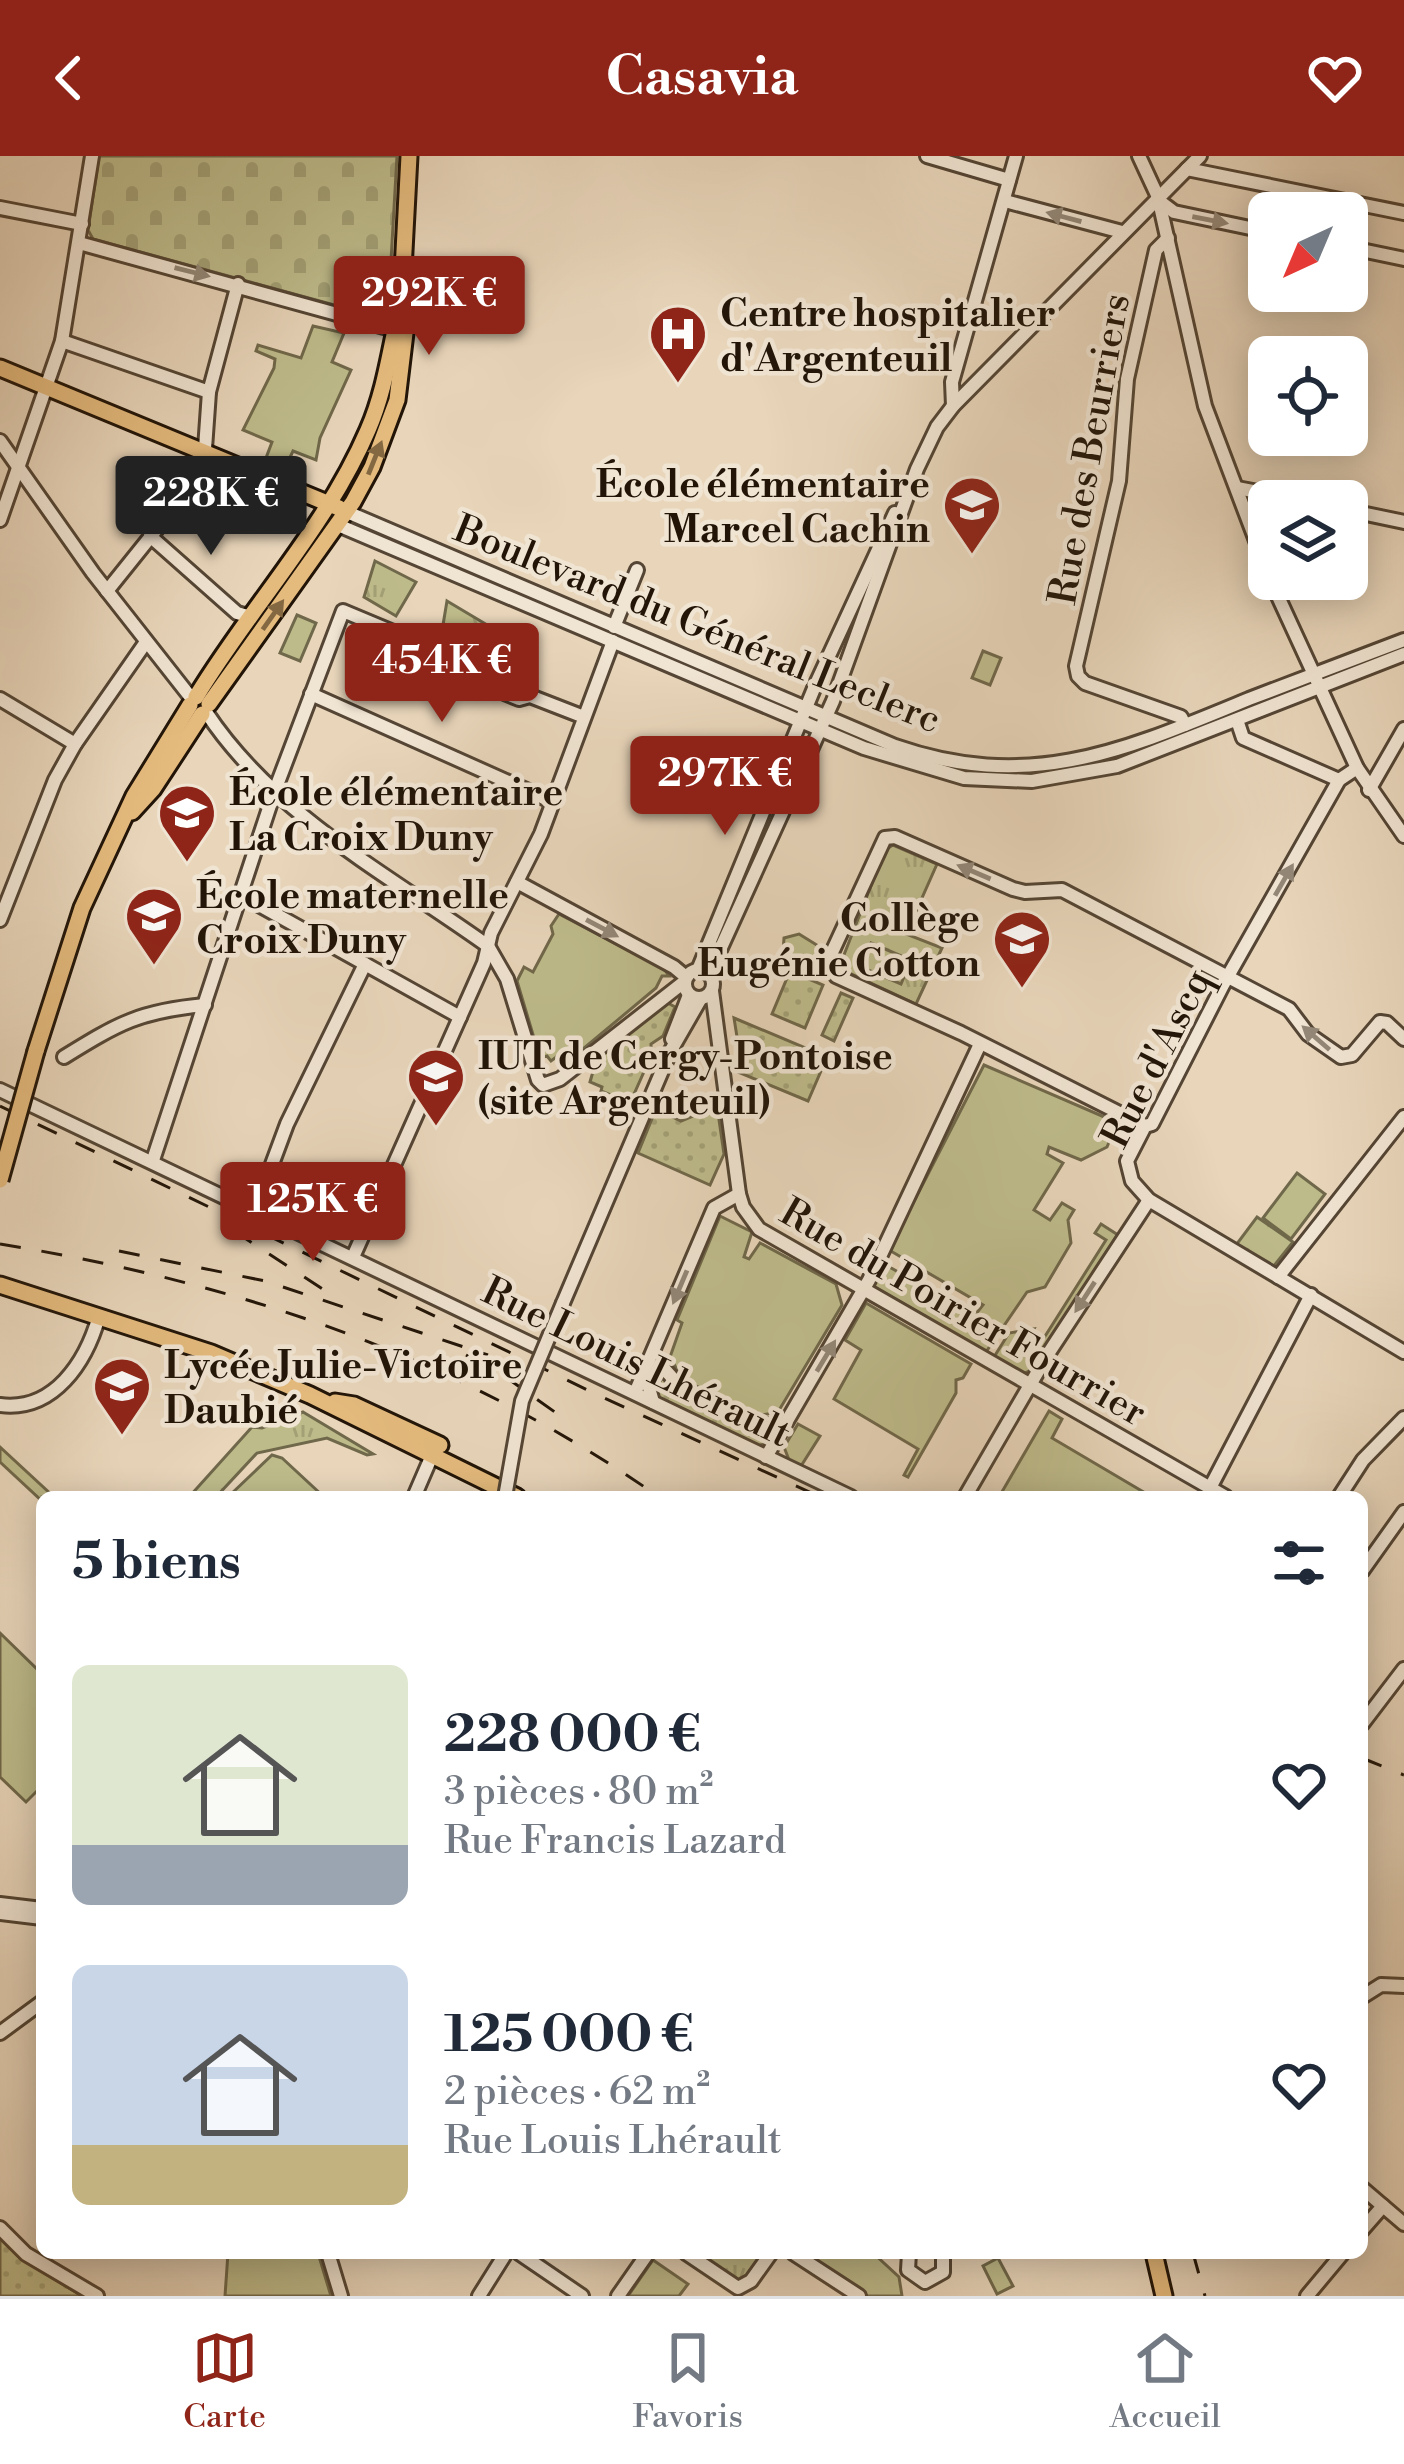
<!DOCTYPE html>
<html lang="fr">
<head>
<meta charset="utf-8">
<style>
	:root { --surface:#fff; --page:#f2f2f3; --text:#1f2937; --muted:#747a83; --line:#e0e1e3; --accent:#8f2418 }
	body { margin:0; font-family:"Libre Bodoni",serif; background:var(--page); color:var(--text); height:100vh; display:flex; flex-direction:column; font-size:45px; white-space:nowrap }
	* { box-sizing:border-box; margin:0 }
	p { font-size:39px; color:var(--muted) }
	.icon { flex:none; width:66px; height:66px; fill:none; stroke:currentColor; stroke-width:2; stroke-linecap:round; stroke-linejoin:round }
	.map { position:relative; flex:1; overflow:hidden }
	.drawer { position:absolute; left:36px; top:1335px; width:1332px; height:768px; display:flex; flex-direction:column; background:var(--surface); border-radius:18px; box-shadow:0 6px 30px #0003 }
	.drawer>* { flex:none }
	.needle { width:78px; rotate:224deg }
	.tools { position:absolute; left:1248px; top:36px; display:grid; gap:24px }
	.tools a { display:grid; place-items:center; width:120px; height:120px; border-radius:18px; background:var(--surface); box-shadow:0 6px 30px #0003; font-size:60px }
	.price { position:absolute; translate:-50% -102px; padding:0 27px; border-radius:12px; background:var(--accent); color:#fff; font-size:39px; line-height:78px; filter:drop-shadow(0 3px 6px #0008) }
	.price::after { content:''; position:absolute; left:50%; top:72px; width:36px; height:27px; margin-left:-18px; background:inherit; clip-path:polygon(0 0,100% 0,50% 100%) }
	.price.on { background:#222; color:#fff }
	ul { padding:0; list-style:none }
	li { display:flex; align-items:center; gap:36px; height:300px; padding:0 36px }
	li span { display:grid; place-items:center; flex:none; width:336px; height:240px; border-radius:18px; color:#555 }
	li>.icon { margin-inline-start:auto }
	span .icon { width:144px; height:144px; fill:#fffc; stroke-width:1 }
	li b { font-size:51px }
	h2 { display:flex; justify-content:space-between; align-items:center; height:144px; padding:0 36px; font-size:51px }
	header { display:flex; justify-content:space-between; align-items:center; height:156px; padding:0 36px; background:var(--accent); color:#fff; font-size:54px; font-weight:800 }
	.tabs { display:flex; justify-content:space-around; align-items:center; height:168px; border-top:3px solid var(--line); background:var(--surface); font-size:33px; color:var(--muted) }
	.tabs a { display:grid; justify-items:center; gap:6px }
	.tabs .on { color:var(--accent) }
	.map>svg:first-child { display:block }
</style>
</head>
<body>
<header><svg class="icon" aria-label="back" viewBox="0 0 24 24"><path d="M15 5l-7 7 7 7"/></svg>Casavia<svg class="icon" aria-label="heart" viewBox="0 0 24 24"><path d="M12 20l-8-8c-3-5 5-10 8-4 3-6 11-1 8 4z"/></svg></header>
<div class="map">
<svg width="1404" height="2140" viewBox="0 0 1404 2140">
	<defs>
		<pattern id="grass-dots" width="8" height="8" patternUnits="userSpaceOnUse" patternTransform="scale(3)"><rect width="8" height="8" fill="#bebb8b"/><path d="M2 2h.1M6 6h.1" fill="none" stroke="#a3a076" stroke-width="1.8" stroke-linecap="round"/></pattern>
		<pattern id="cemetery-stones" width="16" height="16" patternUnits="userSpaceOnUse" patternTransform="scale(3)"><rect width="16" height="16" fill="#bebb8b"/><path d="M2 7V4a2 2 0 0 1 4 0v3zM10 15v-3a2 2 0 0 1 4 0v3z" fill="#a3a076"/></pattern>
		<pattern id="park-tufts" width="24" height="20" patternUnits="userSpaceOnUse" patternTransform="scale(3)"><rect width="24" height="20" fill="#bebb8b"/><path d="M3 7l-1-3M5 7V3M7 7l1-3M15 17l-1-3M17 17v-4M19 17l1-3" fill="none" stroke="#a3a076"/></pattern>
	</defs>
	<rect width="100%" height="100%" fill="#e8d5ba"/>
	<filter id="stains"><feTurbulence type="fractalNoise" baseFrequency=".00167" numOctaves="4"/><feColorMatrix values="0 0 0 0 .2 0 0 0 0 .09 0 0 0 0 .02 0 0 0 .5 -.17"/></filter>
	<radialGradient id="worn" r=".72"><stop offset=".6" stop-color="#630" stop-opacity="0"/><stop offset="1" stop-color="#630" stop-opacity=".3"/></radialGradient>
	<g fill="url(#grass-dots)" stroke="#70684a" stroke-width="3">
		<polygon points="367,370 780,544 777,551 364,377"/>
		<polygon points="790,815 823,829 805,872 772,858"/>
		<polygon points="841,837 853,842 834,885 822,879"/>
		<polygon points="666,846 675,851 663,880 651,888 651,900 630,947 601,935 602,931 590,926 596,905"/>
		<polygon points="734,862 827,901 808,945 733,914 732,908 741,906"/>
		<polygon points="717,950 724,998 710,1029 638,997 656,953 681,965"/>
		<polygon points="664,1218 679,1234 777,1272 769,1286 755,1291 654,1243 653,1233"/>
		<polygon points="0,2082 22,2103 82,2140 0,2140"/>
	</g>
	<polygon fill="url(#cemetery-stones)" stroke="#70684a" stroke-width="3" points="99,0 397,0 388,157 382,162 93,83 88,74"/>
	<g fill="url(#park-tufts)" stroke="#70684a" stroke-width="3">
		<polygon points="375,405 416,426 396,460 364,441"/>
		<polygon points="447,445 499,476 496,509 484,508 481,498 442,475"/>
		<polygon points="893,689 937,708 906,778 942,792 916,848 843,814 840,809 885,694"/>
		<polygon points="1257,1061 1293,1086 1273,1111 1236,1089"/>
		<polygon points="303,1256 373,1298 367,1299 327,1282 257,1297 216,1341 189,1341 252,1271 262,1272"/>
		<polygon points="0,1291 54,1341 42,1341 42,1345 0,1306"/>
		<polygon points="697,2097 765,2097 746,2122 738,2125"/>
	</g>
	<g fill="#bebb8b" stroke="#70684a" stroke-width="3">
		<polygon points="313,170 344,177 332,206 351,214 320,282 316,304 293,295 286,310 266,302 272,286 243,274 274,212 275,203 256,195 258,189 301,202"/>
		<polygon points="297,459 316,467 300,505 280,497"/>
		<polygon points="983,495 1001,502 990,529 972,522"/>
		<polygon points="559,758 664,813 669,820 662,820 656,832 571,903 559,899 551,905 547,900 540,902 517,825 524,811 533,816 553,778 551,770"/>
		<polygon points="799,778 820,791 820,802 815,809 803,809 783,797 784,782"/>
		<polygon points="871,787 911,804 901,828 861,811"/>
		<polygon points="984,909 1109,963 1114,974 1107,991 1081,1004 1049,991 1047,998 1063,1007 1034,1054 1050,1064 1062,1047 1074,1054 1068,1064 1071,1087 1045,1131 1027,1136 986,1196 873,1130 884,1108 975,1159 983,1149 889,1094"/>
		<polygon points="1297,1017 1325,1038 1291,1083 1263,1062"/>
		<polygon points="720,1060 752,1076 744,1101 749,1103 760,1087 836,1128 842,1149 778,1256 757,1260 682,1223 670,1201 682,1167 677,1164"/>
		<polygon points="1101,1068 1118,1079 1031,1214 1023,1218 994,1201 1009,1177 1034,1173 1031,1179 1042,1185 1106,1084 1095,1077"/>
		<polygon points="866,1147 971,1208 963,1222 956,1224 956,1237 908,1321 904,1319 918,1293 834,1243 861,1194 845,1184"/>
		<polygon points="1049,1255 1062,1263 1052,1282 1152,1341 999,1341"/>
		<polygon points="798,1268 820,1280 801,1310 789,1304 784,1291"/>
		<polygon points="272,1299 282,1302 324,1341 228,1341"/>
		<polygon points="0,1477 42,1518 42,1630 26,1646 0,1621"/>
		<polygon points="228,2097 318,2097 331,2140 225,2140"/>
		<polygon points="803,2097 873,2097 899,2121 902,2140 865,2140"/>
		<polygon points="998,2102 1013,2130 997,2138 983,2110"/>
		<polygon points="653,2104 688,2128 679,2140 628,2140"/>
	</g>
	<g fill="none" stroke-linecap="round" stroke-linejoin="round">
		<g stroke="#544534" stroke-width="18">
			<g id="minor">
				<polyline points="927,0 1009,24"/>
				<polyline points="1139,0 1158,41 1205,250 1269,419"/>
				<polyline points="1187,13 1404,57"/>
				<polyline points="1005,45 1122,76"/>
				<polyline points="1162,47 1174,56 1269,76"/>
				<polyline points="0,52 82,68"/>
				<polyline points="1168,82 1156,94 1127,223 1119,325 1076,510 1078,520 1085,527 1181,561 1185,569"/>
				<polyline points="79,87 395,174"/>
				<polyline points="1347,91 1404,103"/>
				<polyline points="62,185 209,236"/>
				<polyline points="953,250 952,226 1016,0"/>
				<polyline points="0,285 93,417 192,543"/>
				<polyline points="1237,332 1306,345"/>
				<polyline points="132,341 163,355 168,364"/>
				<polyline points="1347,354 1404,366"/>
				<path d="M347 356 895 590C1030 637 1125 594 1249 543 1301 523 1352 504 1404 484"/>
				<polyline points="0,364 62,185 92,0"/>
				<polyline points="338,369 864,592 964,622 1032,625 1117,610 1404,498"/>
				<polyline points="150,380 237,457 251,461"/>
				<polyline points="1270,423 1357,612 1404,680"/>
				<polyline points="107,435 160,369 192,354 202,335 209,236 238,128"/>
				<polyline points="614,471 637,414"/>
				<polyline points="311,538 553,646"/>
				<polyline points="0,543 75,588"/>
				<path d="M206 556C274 659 389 719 488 790L507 823 538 924 543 929 560 923 684 826"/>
				<polyline points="1237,564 1243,582 1339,624"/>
				<polyline points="1357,612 1339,624 1223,829 1152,968 1145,970 1127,1005 1132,1025 1149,1044 1404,1196"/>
				<polyline points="1369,634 1404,573"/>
				<polyline points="517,726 674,811 686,821"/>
				<polyline points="241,739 460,861"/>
				<polyline points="0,764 55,624 75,588 146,486"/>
				<circle cx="699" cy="828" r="14"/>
				<polyline points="698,814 815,530 895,357"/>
				<polyline points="709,818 833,545 917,313 937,271 953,250 1200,0"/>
				<polyline points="712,835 739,1038 743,1051 759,1073 1226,1341"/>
				<polyline points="672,883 689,839"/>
				<path d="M64 901C119 867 140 855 205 849"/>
				<polyline points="0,934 851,1341"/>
				<polyline points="1145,970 961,877 836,820 828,805 885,682 895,681 1013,733 1025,736 1062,734 1289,853 1308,878 1341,901 1352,899 1380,866 1387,867 1404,883"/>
				<polyline points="153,1004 274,637 343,455 398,478 404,504 468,532 490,531 519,543 530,540 584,561"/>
				<polyline points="255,1054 287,968 365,808"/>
				<polyline points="353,1101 484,807 491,777 541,678 613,485"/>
				<polyline points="1278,1121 1404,961"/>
				<polyline points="563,1147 670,896 701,842"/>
				<polyline points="635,1237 714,1052 739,1038"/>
				<polyline points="653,1246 649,1232 660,1208 683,1234 754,1268 784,1270"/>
				<path d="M0 1249C54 1256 86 1206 99 1160"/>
				<polyline points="766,1301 869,1124 980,888"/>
				<polyline points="1210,1332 1311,1139"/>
				<polyline points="414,1341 433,1297"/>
				<polyline points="965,1341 1048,1198 1149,1044"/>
				<polyline points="1339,1341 1363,1304 1404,1262"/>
				<polyline points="1362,1415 1404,1356"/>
				<polyline points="1362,1568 1404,1513"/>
				<polyline points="0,1748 42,1753"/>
				<polyline points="0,1757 42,1762"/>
				<polyline points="1362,1841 1381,1829 1404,1830"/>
				<polyline points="0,1877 42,1846"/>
				<polyline points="1362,2032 1404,2068"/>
				<polyline points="0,2072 26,2098 97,2140"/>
				<polyline points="1362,2074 1383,2050"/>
				<polyline points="328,2097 341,2140"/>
				<polyline points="519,2097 582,2140"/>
				<polyline points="686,2097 738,2132 751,2125 771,2097"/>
				<polyline points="793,2097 859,2140"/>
				<polyline points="909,2097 908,2114 925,2126 943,2116 943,2097"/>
				<polyline points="479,2140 506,2097"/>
				<polyline points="618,2140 648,2097"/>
				<polyline points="1307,2140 1343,2097"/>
			</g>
		</g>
		<g stroke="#221508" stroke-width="21">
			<g id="major">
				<polyline points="0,212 339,352"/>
				<path d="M196 541C251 450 326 372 368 274 382 242 388 208 395 174L401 169"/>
				<polyline points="209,548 353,346 372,311 397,244 405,177 401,152 409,0"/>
				<polyline points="132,656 153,633 202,558"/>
				<polyline points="36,895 82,752 134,640 190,549"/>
				<polyline points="0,1129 211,1197 310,1239 517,1341"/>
				<polyline points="335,1246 354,1249 440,1289"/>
				<polyline points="1154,2097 1164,2140"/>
			</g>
		</g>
		<use href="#minor" stroke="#f0e4d2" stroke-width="12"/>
		<use href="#major" stroke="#e4ba7d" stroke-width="15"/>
		<g stroke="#221508" stroke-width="3" stroke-dasharray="21 21" stroke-linecap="butt">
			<polyline points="0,950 600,1240 820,1341"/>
			<polyline points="234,1075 324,1134"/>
			<path d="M0 1088C240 1127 459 1201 659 1341"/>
			<polyline points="119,1095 265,1125 488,1199"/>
			<polyline points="466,1199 507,1222 566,1264"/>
			<polyline points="1362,1602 1404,1619"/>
			<polyline points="1193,2097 1205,2140"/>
		</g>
		<g stroke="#544534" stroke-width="18" stroke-linecap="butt">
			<polyline id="minor-bridge" points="505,1341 522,1245 563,1147"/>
		</g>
		<g stroke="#221508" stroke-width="21" stroke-linecap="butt">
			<polyline id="major-bridge" points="0,1024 36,895"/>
		</g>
		<use href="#minor-bridge" stroke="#f0e4d2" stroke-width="12"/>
		<use href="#major-bridge" stroke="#e4ba7d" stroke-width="15"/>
	</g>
	<defs><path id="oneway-solid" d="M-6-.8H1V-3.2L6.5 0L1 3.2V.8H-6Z" transform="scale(3)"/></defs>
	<g fill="#938777">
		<use href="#oneway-solid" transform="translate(1064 61) rotate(-165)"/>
		<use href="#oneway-solid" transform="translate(1210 64) rotate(11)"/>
		<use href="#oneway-solid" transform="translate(192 116) rotate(14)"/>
		<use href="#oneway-solid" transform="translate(974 716) rotate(-157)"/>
		<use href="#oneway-solid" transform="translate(1284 724) rotate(-60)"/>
		<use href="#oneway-solid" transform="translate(602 772) rotate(28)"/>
		<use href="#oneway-solid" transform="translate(1316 882) rotate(-139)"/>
		<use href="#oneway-solid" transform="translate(680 1131) rotate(113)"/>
		<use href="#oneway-solid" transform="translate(1085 1141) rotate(123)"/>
		<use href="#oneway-solid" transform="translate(826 1200) rotate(-59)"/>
	</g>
	<g fill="#836842">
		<use href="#oneway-solid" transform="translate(375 302) rotate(-68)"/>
		<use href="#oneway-solid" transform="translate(273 459) rotate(-55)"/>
	</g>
	<defs>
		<g id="hospital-pin" transform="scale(3)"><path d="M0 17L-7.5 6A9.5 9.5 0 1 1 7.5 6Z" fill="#8f2418" stroke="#f0e4d2"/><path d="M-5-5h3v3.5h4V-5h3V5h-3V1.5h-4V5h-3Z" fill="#fff"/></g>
		<g id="school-pin" transform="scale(3)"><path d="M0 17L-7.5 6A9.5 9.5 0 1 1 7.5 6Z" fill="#8f2418" stroke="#f0e4d2"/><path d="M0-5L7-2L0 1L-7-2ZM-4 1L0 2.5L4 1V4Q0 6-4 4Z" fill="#fff"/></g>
		<g id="university-pin" transform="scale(3)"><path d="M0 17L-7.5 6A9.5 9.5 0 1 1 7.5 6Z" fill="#8f2418" stroke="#f0e4d2"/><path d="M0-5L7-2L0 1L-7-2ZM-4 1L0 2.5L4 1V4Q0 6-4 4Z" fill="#fff"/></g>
	</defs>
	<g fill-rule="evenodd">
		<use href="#hospital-pin" x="678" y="178"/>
		<use href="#school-pin" x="972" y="349"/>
		<use href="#school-pin" x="187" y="657"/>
		<use href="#school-pin" x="154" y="760"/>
		<use href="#school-pin" x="1022" y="783"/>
		<use href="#university-pin" x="436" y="921"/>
		<use href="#school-pin" x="122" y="1230"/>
	</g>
	<g text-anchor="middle" stroke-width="9" stroke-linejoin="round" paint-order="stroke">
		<g font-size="39" font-weight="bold" fill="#221508" stroke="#f0e4d2" text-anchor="start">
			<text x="720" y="170">Centre hospitalier<tspan x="720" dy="45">d'Argenteuil</tspan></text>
			<text x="930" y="341" text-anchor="end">École élémentaire<tspan x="930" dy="45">Marcel Cachin</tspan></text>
			<text x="229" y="649">École élémentaire<tspan x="229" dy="45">La Croix Duny</tspan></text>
			<text x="196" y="752">École maternelle<tspan x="196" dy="45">Croix Duny</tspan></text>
			<text x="980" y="775" text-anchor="end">Collège<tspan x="980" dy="45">Eugénie Cotton</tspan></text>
			<text x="478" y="913">IUT de Cergy-Pontoise<tspan x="478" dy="45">(site Argenteuil)</tspan></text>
			<text x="164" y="1222">Lycée Julie-Victoire<tspan x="164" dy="45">Daubié</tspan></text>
		</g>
		<g font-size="39" fill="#221508" stroke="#f0e4d2">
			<text transform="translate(1088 293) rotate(-80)" y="14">Rue des Beurriers</text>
			<text transform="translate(698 467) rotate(22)" y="14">Boulevard du Général Leclerc</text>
			<text transform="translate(1155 902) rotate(-63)" y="14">Rue d'Ascq</text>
			<text transform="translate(964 1155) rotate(30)" y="14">Rue du Poirier Fourrier</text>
			<text transform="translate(637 1205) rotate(26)" y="14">Rue Louis Lhérault</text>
		</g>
	</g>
	<rect width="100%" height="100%" filter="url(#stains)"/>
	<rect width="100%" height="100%" fill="url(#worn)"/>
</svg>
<div class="tools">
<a><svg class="needle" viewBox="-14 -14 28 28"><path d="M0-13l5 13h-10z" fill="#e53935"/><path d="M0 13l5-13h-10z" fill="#747a83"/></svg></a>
<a><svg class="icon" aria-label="locate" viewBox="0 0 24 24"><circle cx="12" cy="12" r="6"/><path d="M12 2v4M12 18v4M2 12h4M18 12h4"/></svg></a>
<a><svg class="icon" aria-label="layers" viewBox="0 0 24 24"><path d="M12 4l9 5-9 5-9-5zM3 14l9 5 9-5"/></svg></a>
</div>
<b class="price" style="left:429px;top:202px">292K €</b>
<b class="price on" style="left:211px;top:402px">228K €</b>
<b class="price" style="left:442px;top:569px">454K €</b>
<b class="price" style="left:725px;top:682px">297K €</b>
<b class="price" style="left:313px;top:1108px">125K €</b>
<section class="drawer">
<h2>5 biens<svg class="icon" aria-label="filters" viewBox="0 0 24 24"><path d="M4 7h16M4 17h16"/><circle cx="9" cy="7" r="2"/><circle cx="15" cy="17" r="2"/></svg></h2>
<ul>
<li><span style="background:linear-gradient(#dfe7d0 75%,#9aa5b1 0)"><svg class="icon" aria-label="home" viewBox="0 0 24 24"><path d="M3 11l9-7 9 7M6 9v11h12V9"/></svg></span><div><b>228 000 €</b><p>3 pièces · 80 m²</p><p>Rue Francis Lazard</p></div><svg class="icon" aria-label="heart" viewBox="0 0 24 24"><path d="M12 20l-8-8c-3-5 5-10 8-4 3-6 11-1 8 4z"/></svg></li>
<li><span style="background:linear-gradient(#c9d6e8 75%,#c2b280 0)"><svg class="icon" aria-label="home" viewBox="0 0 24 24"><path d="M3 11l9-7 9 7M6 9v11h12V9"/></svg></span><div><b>125 000 €</b><p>2 pièces · 62 m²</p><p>Rue Louis Lhérault</p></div><svg class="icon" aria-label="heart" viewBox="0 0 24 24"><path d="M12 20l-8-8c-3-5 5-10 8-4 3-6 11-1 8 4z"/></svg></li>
</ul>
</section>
</div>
<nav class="tabs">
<a class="on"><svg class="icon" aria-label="map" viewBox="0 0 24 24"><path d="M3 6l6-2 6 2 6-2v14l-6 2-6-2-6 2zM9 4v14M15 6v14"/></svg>Carte</a>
<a><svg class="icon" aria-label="saved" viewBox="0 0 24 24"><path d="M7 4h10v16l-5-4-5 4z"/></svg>Favoris</a>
<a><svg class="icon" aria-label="home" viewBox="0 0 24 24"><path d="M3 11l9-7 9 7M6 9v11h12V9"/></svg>Accueil</a>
</nav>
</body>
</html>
